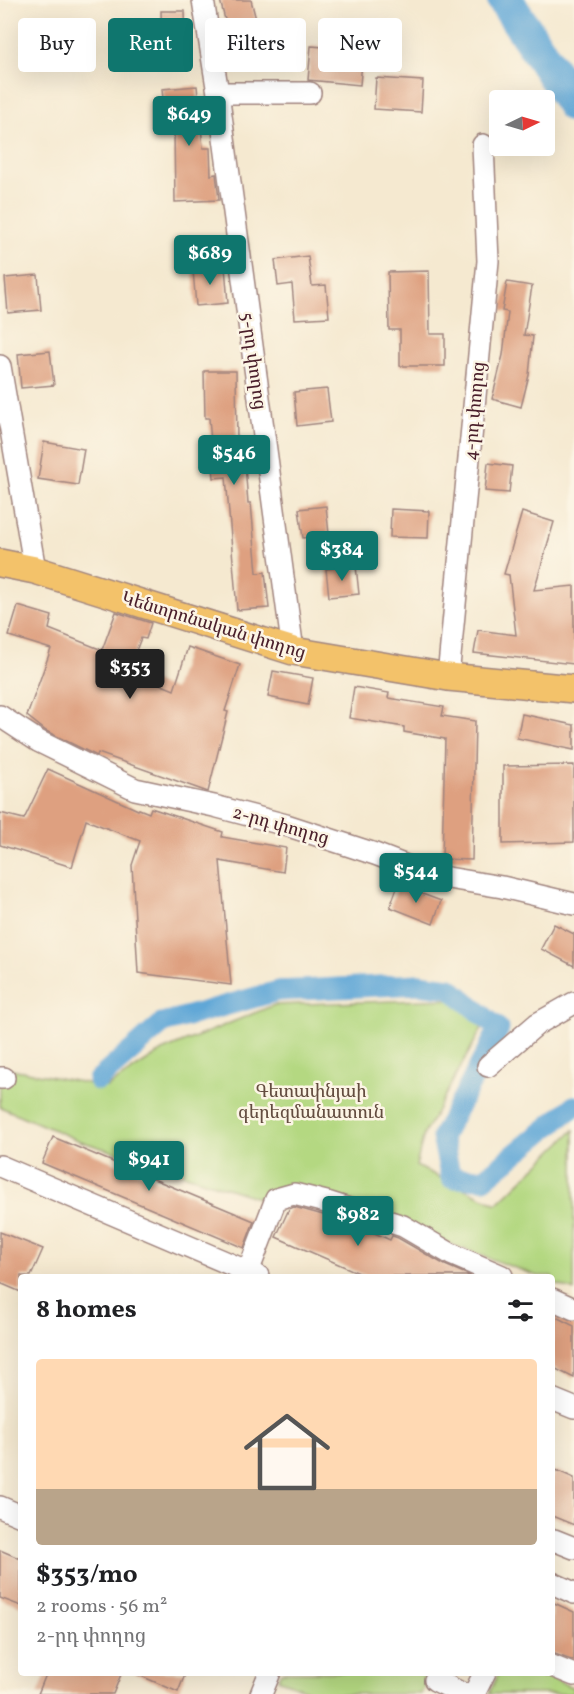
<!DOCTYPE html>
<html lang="en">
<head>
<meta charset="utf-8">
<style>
	:root { --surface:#fff; --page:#f2f2f2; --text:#202124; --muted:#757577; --accent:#0f766e }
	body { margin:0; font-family:Vollkorn,"Noto Serif Armenian",serif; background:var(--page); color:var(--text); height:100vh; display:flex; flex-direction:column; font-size:22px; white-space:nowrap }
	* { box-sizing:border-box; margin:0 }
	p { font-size:20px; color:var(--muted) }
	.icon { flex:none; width:33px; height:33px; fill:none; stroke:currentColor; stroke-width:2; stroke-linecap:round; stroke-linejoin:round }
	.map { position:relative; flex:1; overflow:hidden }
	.sheet { position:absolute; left:18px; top:1274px; width:537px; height:402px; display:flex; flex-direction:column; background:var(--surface); border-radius:6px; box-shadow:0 6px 24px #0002 }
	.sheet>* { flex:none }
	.top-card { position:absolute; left:18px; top:18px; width:538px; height:54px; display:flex; gap:12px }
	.needle { width:39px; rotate:85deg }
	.fabs { position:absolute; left:489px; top:90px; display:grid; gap:12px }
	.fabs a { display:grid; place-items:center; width:66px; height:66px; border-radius:6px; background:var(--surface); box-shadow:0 6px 24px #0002; font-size:30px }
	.price { position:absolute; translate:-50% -51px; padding:0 14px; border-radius:6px; background:var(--accent); color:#fff; font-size:20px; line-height:39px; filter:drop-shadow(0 2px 3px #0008) }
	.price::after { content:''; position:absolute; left:50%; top:36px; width:18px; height:14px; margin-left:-9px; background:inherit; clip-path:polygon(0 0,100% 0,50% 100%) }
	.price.on { background:#222; color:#fff }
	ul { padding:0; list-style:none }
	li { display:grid; align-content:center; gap:12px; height:318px; padding:0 18px }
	li span { display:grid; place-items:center; height:186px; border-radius:6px; color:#555 }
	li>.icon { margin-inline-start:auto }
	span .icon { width:108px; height:108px; fill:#fffc; stroke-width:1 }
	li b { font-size:26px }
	h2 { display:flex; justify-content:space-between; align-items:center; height:72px; padding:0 18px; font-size:26px }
	.chip { padding:0 21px; border-radius:6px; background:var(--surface); box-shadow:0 6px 24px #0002; font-size:21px; line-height:54px }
	.chip.on { background:var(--accent); color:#fff }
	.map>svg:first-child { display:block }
</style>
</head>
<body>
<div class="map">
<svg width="574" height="1694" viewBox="0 0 574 1694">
	<rect width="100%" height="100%" fill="#fcf5e5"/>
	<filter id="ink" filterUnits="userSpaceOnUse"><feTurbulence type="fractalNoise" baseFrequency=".0167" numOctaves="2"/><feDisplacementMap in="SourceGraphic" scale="12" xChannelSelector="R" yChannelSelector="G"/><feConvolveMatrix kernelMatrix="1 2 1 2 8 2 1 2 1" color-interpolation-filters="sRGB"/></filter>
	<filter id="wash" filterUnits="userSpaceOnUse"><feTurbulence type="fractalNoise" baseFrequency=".008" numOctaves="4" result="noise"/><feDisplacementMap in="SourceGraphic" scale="24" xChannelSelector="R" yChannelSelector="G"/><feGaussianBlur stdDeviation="1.35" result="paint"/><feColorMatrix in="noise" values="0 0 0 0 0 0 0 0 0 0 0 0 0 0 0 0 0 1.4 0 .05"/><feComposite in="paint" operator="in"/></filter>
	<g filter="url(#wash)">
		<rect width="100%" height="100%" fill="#f5e9d0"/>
		<g fill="#b4d881" stroke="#7f7c56" stroke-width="1.5">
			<polygon points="455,999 482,1028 424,1134 416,1166 497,1204 574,1130 574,1291 552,1282 552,1276 537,1276 326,1198 264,1200 80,1141 0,1107 0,1067 107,1087 162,1051 274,1005"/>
			<polygon points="281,1672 415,1672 428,1678 421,1694 316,1694 278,1679"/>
			<polygon points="499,1672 539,1673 574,1688 574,1694 489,1694"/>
		</g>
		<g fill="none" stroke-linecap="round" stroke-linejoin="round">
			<polyline stroke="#61a7d7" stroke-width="21" points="98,1080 163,1023 278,991 419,984 450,988 499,1029 442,1137 451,1178 484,1179 574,1106"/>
			<polyline stroke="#61a7d7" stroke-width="36" points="505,0 574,105"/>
		</g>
		<g id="blocks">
			<g fill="#dea080">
				<polygon points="220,0 251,0 262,43 233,51"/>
				<polygon points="161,11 185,11 186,46 162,46"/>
				<polygon points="311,46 363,50 360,85 308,80"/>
				<polygon points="376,78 423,81 421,112 374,109"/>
				<polygon points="197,86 203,148 210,148 211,175 216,174 219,200 175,202 174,128 166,129 162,89"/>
				<polygon points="308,256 312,286 326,285 329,317 295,319 292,284 278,286 275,260"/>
				<polygon points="225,267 228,303 196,306 193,270"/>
				<polygon points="429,271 430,334 445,334 445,366 400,366 400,330 389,330 388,272"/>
				<polygon points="38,275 41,310 8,313 5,278"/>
				<polygon points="507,282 532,286 524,335 533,336 529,375 521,407 492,399 503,355 508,312 502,311"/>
				<polygon points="50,351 54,385 21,388 18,354"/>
				<polygon points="204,371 236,371 237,440 243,440 248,503 251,503 257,573 265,572 269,608 237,610 226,477 214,478 209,418 205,418"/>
				<polygon points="327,389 331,422 297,426 294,392"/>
				<polygon points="44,442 84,449 78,485 38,479"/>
				<polygon points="488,463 512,466 509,493 485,491"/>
				<polygon points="326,506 329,534 303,538 299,509"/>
				<polygon points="391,509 429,511 428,538 390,537"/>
				<polygon points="522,512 554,522 534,590 574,586 574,664 474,653 478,630 516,635 509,575 504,574"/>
				<polygon points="356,566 359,594 329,597 326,569"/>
				<polygon points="18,606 52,616 49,629 102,650 116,612 151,623 146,639 141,638 128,671 174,690 188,647 240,665 225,711 228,712 208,792 98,753 97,756 46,731 27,716 51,649 9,636"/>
				<polygon points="273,671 313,678 308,705 268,697"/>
				<polygon points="354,687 389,693 388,698 444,707 442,716 475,721 472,860 442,859 445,739 404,732 404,727 349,718"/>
				<polygon points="522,714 574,725 574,750 517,738"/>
				<polygon points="574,765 574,842 503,844 503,766"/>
				<polygon points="48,769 138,810 139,809 149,813 151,808 223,832 222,837 286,848 283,872 220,861 231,985 138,973 132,865 140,841 86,820 72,867 0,845 0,813 24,819"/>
				<polygon points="398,885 441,901 433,924 390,907"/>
				<polygon points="554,924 574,934 574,966 541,949"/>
				<polygon points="53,1137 254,1221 244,1248 42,1163"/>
				<polygon points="294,1207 352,1223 390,1240 392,1236 398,1238 445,1265 471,1276 366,1276 276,1237 289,1209"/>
				<polygon points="0,1232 43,1249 31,1276 21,1276 21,1292 0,1283"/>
				<polygon points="552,1315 574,1326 574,1378 552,1367"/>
				<polygon points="556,1470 574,1478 574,1525 552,1516 552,1479"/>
				<polygon points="0,1550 21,1559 21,1606 0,1598"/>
				<polygon points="552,1602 574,1612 574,1661 552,1653"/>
				<polygon points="47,1672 122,1672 113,1694 38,1694"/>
				<polygon points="132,1672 186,1672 178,1692"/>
			</g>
		</g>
	</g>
	<g filter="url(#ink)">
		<use href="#blocks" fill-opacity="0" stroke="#a0847e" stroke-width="1.5"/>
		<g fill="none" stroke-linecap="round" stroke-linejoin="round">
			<g stroke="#a0847e" stroke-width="24">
				<g id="minor">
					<polyline points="203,0 218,93 293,651"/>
					<polyline points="218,93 310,93"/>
					<polyline points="0,366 35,570"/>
					<polyline points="448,677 488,261 483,145"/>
					<polyline points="0,716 38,741 135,789 214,806 286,825 375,854 430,875 502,887 574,904"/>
					<polyline points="488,1066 537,1024 574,1003"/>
					<polyline points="0,1078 4,1078"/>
					<polyline points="0,1166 258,1276"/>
					<polyline points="248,1272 276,1199 294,1194 330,1203 403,1226 451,1254 502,1276"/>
					<polyline points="552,1299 574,1309"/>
					<polyline points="552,1399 574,1408"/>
					<polyline points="0,1507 21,1516"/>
					<polyline points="554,1540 574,1548"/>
					<polyline points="552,1583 574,1593"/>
					<polyline points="552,1666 574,1675"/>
					<polyline points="435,1680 463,1694"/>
					<polyline points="261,1694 270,1672"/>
					<polyline points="474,1694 485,1672"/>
				</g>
			</g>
			<g stroke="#a0847e" stroke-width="30">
				<polyline id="major" points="0,563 35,570 293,651 448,677 574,689"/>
			</g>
			<use href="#minor" stroke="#fff" stroke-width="21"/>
			<use href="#major" stroke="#f3c26a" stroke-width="27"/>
		</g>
	</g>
	<g text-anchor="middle" stroke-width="5" stroke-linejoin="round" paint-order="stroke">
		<g font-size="18" fill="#4a1f2b" stroke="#fcf5e5">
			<text transform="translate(254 361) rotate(82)" y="6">5-րդ փողոց</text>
			<text transform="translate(474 411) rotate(-85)" y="6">4-րդ փողոց</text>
			<text transform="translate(214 625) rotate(17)" y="6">Կենտրոնական փողոց</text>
			<text transform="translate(281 825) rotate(16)" y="6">2-րդ փողոց</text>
		</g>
		<g font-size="18" fill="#644d40" stroke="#fcf5e5">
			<text x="311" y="1097">Գետափնյաի<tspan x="311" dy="21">գերեզմանատուն</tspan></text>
		</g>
	</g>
</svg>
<div class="fabs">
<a><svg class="needle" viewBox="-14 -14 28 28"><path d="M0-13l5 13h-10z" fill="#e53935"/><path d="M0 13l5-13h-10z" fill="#757577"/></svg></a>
</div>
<b class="price" style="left:189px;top:147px">$649</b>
<b class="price" style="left:210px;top:286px">$689</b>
<b class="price" style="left:234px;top:486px">$546</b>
<b class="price" style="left:342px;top:582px">$384</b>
<b class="price on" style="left:130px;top:700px">$353</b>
<b class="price" style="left:416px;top:904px">$544</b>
<b class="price" style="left:149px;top:1192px">$941</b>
<b class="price" style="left:358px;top:1247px">$982</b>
<div class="top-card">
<a class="chip">Buy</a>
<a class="chip on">Rent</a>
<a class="chip">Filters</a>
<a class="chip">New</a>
</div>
<section class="sheet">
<h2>8 homes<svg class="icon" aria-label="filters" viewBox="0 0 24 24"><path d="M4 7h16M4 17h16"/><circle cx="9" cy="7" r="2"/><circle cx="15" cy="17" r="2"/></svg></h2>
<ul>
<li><span style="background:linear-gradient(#ffd9b3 70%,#b9a48a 0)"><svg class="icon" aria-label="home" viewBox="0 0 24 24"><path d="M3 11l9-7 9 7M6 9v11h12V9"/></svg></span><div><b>$353/mo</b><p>2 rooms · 56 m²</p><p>2-րդ փողոց</p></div></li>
</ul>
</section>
</div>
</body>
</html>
